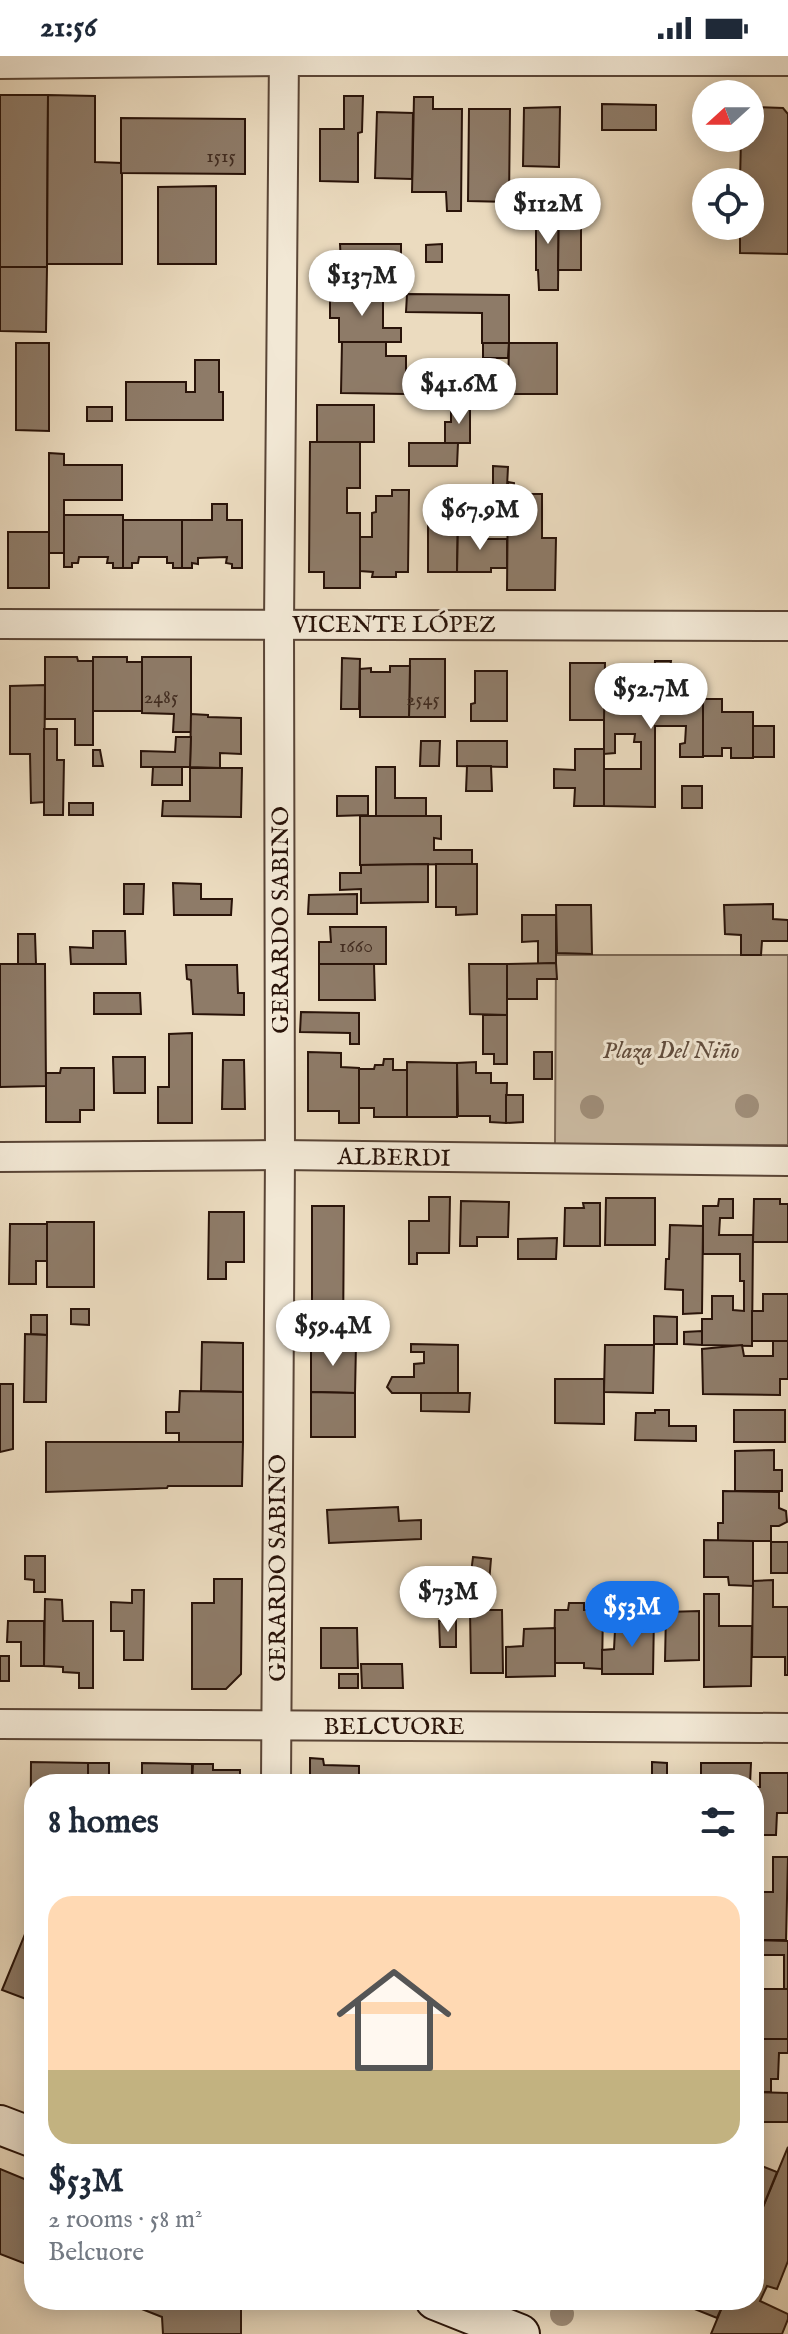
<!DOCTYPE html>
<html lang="en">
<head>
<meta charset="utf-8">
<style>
	:root { --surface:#fff; --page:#f6f6f7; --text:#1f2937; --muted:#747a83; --line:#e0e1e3; --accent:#1a73e8 }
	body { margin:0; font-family:"IM FELL English",serif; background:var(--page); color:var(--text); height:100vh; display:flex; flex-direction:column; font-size:30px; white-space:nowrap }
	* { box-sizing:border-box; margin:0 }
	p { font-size:26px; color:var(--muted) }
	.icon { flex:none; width:44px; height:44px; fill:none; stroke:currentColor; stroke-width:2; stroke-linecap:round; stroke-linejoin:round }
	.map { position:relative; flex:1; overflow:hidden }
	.side { position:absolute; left:24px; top:1718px; width:740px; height:536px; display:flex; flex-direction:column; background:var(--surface); border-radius:32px; box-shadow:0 4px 20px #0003 }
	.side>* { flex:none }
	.needle { width:52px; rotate:249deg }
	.fabs { position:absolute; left:692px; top:24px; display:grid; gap:16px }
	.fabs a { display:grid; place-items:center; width:72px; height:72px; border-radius:50%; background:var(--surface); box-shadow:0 4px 20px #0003; font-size:40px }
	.price { position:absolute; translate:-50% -68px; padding:0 18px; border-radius:28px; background:#fff; color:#222; font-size:26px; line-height:52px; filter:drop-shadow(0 2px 4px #0008) }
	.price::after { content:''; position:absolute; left:50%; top:48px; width:24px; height:18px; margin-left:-12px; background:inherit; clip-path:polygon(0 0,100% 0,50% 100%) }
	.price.selected { background:var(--accent); color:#fff }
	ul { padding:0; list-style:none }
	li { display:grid; align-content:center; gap:16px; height:424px; padding:0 24px }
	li+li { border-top:2px solid var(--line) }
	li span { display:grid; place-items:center; height:248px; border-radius:24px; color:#555 }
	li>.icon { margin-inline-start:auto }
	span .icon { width:144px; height:144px; fill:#fffc; stroke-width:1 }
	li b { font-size:34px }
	h2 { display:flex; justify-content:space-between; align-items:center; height:96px; padding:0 24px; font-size:34px }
	.status { display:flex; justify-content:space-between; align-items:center; height:56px; padding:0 40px; background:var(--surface); direction:ltr }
	.status svg { height:22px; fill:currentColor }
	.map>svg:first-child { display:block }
</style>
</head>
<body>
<div class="status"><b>21:56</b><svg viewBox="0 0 49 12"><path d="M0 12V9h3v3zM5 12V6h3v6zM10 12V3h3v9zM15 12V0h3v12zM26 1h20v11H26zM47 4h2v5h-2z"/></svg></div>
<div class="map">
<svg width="788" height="2278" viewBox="0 0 788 2278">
	<rect width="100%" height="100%" fill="#ebdbbf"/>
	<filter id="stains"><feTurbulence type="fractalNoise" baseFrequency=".0025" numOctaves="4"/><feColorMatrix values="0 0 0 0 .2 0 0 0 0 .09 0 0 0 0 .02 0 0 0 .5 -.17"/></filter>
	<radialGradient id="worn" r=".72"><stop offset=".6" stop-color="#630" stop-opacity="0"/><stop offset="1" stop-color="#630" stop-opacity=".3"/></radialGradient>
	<polygon fill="#cab9a0" stroke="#7a6654" stroke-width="2" points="556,899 788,899 788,1089 555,1088"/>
	<g fill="#8e7b68" stroke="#291309" stroke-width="2">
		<polygon points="0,39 48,39 47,211 0,211"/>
		<polygon points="48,39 95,40 95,106 122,107 122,208 47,208"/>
		<polygon points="344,40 363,40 362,76 358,77 358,126 320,125 320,73 344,73"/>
		<polygon points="414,41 433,41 433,53 462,53 461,155 447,155 446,136 412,136"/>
		<polygon points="602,48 656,49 656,74 602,74"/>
		<polygon points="560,51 559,111 523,110 524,52"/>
		<polygon points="750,51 783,52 788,58 788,198 740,197 740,170 750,170 750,126 740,126 741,82 750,82"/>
		<polygon points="469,53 510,53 509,146 468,145"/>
		<polygon points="377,56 413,57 412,123 375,122"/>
		<polygon points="121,62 245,63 245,118 121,117"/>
		<polygon points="216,130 216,208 158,208 158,131"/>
		<polygon points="536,148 559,148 558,234 539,234 538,214 536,214"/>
		<polygon points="559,148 581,148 581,214 558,214"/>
		<polygon points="340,188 401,188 401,208 341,208"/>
		<polygon points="442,188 442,206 426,206 426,189"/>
		<polygon points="0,211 47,211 46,276 0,275"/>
		<polygon points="330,237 383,237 383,272 401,272 401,286 339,286 339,262 330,262"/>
		<polygon points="407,238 509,239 509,287 482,287 482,257 406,256"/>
		<polygon points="342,286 386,286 386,300 406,300 406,338 341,337"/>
		<polygon points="16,287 49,287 49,375 16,374"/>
		<polygon points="483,287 509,287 508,302 483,302"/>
		<polygon points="509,287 557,287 557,338 508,338"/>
		<polygon points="195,304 219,304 219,336 223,336 223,364 126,364 126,326 186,326 186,336 195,336"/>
		<rect x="317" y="349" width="57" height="37"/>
		<polygon points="451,350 470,350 470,387 445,387 445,366 451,366"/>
		<rect x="87" y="351" width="25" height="14"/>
		<polygon points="310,386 360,386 360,432 347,432 347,457 360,457 360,532 324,532 324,516 309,516"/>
		<polygon points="409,387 458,387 457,410 409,410"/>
		<polygon points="49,397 64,398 64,409 122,409 122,444 64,444 64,497 49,497"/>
		<polygon points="493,410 508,411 507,431 493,431"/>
		<polygon points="508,426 514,427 514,438 542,438 542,482 556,482 555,534 507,534"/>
		<polygon points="392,434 409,434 408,516 396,516 396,521 372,521 373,516 360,515 360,481 372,481 372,457 376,456 376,440 392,440"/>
		<polygon points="212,448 227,448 227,464 242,464 242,512 232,512 232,508 226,507 227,501 198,502 198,508 192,507 192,512 182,512 182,464 212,464"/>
		<polygon points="428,457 458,457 457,516 428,516"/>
		<polygon points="64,459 123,459 123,512 113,512 113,507 107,507 108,501 79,501 78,507 72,507 72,511 64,511"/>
		<polygon points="123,464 182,464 182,512 173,512 173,507 167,507 167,501 139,501 138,507 132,507 132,512 123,512"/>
		<polygon points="458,469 474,469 474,483 507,483 507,512 491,512 491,516 457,516"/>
		<rect x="8" y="476" width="41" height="56"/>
		<polygon points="45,601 77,601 78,605 93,605 93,689 75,689 75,663 45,663"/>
		<polygon points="93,601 127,601 127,606 142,606 142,655 93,655"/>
		<polygon points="142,601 191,601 191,676 173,676 174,658 142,657"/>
		<polygon points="342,602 360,603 359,653 341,653"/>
		<polygon points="410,603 445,603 445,661 409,661"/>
		<polygon points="655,605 671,605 670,612 685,612 685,624 703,623 703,701 680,701 680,688 685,687 686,670 655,670 655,751 604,750 604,713 641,713 641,686 634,686 635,678 615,678 615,697 604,698 604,637 654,637"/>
		<polygon points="570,607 605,607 604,664 570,664"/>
		<polygon points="390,610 410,610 409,661 360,661 360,613 371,612 371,616 390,616"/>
		<polygon points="475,615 507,615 507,665 471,665 471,648 475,647"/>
		<polygon points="45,629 44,746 31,747 30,698 10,698 10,630"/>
		<polygon points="703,643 722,643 722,656 753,656 753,702 731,702 731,692 722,692 722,700 703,700"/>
		<polygon points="191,658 208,659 208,661 241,662 241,698 220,697 220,712 190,711"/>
		<rect x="753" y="670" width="21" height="31"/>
		<polygon points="44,673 57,673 57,704 64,704 63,759 44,759"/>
		<polygon points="176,681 191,681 190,711 141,711 141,695 175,696"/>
		<polygon points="421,685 440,685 439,710 420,710"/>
		<polygon points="457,685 507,685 507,711 457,710"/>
		<polygon points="575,693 604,693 604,750 574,750 575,732 554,732 554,713 575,714"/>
		<polygon points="93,694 100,694 103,710 93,710"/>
		<polygon points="467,710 491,710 492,735 466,735"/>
		<polygon points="153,711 182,711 182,729 152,729"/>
		<polygon points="376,711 395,711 395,742 426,742 426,760 376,760"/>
		<polygon points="190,712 242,712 241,761 162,760 163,745 190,745"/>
		<rect x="682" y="730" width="20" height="22"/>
		<polygon points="337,740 368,740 368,759 337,760"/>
		<rect x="69" y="747" width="24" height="12"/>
		<polygon points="360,760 441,760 441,783 434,782 434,794 472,794 472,808 360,809"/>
		<polygon points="428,808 428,846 361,847 361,833 340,834 340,817 361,817 361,809"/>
		<polygon points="436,808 477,808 477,858 456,859 456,851 436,851"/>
		<polygon points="173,827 201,828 201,843 232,843 231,859 174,859"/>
		<polygon points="124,828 144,828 143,858 124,858"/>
		<polygon points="357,838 357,858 308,858 309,839"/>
		<polygon points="773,848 773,863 788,864 788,885 762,885 761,899 741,899 741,879 725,878 724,849"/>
		<polygon points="556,849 591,849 592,898 557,897"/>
		<polygon points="522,859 556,859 556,907 538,908 538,885 522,886"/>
		<polygon points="330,871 386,871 386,908 319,908 319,886 331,886"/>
		<polygon points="93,875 125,875 126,908 71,908 70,891 93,892"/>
		<polygon points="18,878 35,878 36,908 18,908"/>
		<polygon points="556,907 557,923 537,923 537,943 507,943 507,908"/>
		<polygon points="0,908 45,908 46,1030 0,1031"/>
		<polygon points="319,908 374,908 375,944 319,944"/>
		<polygon points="469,908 507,908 507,959 470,958"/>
		<polygon points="186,909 237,909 238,937 244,937 244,959 193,958 191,924 187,923"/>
		<polygon points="94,937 140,937 141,958 94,958"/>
		<polygon points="301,956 359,957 359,988 350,988 350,977 300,976"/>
		<polygon points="483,959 507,959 507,1008 494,1008 494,998 483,998"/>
		<polygon points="192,977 192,1067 158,1067 158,1031 169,1031 169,978"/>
		<polygon points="308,996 341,997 341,1011 359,1012 359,1067 339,1067 339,1055 308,1055"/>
		<rect x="534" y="996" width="18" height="27"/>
		<polygon points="113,1001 145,1001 145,1037 114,1037"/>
		<polygon points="384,1003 393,1003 393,1014 407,1014 407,1061 374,1061 374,1052 359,1052 359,1013 374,1013 375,1009 383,1009"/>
		<polygon points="223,1004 244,1004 245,1053 222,1053"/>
		<polygon points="407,1006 457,1007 457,1061 407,1061"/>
		<polygon points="476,1006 476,1017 491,1017 491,1027 507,1027 506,1067 490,1066 490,1060 458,1060 457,1007"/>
		<polygon points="61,1012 94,1012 94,1054 80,1054 80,1066 46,1066 46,1017 60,1017"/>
		<polygon points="506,1039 523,1039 523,1066 506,1067"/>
		<polygon points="429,1141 450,1141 449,1197 417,1197 417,1208 409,1208 409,1165 429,1165"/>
		<polygon points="606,1142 655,1142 655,1189 605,1189"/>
		<polygon points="719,1143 733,1143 733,1162 720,1162 719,1179 753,1179 752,1290 702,1289 702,1263 712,1263 712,1240 733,1240 733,1254 744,1255 744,1225 740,1225 740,1198 703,1198 703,1150 718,1150"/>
		<polygon points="754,1143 780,1143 780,1148 788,1148 788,1186 753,1186"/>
		<polygon points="461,1145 509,1146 508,1181 477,1181 477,1190 460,1190"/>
		<polygon points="583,1147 600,1147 600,1190 564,1190 565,1152 584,1152"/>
		<polygon points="312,1150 344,1150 343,1287 312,1287"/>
		<polygon points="209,1156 244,1156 244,1206 226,1206 226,1223 208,1223"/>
		<rect x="47" y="1166" width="47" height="65"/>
		<polygon points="10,1168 47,1168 47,1205 36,1205 36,1228 9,1228"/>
		<polygon points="670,1169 703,1170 702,1257 683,1258 683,1234 665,1233 666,1203 669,1203"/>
		<polygon points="557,1182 556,1203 518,1203 518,1183"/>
		<polygon points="763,1238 788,1238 788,1285 752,1285 752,1255 763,1255"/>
		<polygon points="71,1253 89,1253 89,1269 71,1268"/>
		<polygon points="31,1259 47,1259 47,1279 31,1278"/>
		<polygon points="654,1260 677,1261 677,1288 654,1288"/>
		<polygon points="702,1275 702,1289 684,1288 684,1276"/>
		<polygon points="25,1278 47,1279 46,1346 24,1346"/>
		<polygon points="773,1285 788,1285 788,1323 780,1323 780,1339 703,1338 702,1293 742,1289 744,1300 773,1300"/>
		<polygon points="202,1286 243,1287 243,1336 201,1335"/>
		<polygon points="311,1287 356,1288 355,1337 311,1336"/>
		<polygon points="411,1288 458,1289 458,1337 392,1337 387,1331 392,1321 414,1321 414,1308 424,1307 424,1296 411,1296"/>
		<polygon points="605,1289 654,1289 653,1337 604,1336"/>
		<polygon points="555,1323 604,1323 604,1368 555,1367"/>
		<polygon points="0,1328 13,1328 13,1393 0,1396"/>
		<polygon points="180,1335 243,1336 243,1386 179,1386 179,1377 166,1377 166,1356 179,1356"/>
		<polygon points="311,1336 355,1337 355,1381 311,1381"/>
		<polygon points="421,1337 470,1337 469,1356 421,1355"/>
		<polygon points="655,1354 669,1354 669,1370 696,1370 696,1385 635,1384 636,1357 655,1357"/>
		<rect x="734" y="1354" width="51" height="32"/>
		<polygon points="46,1386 243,1386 242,1430 168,1430 167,1432 46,1436"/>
		<polygon points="774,1394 774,1414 782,1414 782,1435 735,1435 735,1395"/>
		<polygon points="723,1435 779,1436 779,1452 786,1455 787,1466 779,1470 771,1470 771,1485 718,1485 718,1467 723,1467"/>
		<polygon points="398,1451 399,1465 421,1464 421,1483 329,1487 327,1454"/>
		<polygon points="704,1484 753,1485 753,1530 729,1529 728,1521 704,1521"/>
		<rect x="771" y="1486" width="17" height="31"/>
		<polygon points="25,1500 45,1500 45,1536 34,1536 34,1524 25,1523"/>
		<polygon points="473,1501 491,1503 489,1527 470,1525"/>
		<polygon points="214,1523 242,1523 241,1618 226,1633 192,1633 192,1547 214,1547"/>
		<polygon points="773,1524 773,1551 788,1551 788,1619 785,1619 785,1601 752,1601 753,1525"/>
		<polygon points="132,1534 144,1534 143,1604 124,1604 124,1575 111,1575 111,1546 132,1547"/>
		<polygon points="704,1538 719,1538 719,1570 752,1570 751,1630 704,1631"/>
		<polygon points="45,1543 62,1544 63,1565 93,1565 93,1632 79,1632 79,1617 63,1616 63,1611 44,1610"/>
		<polygon points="569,1547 584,1547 584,1554 603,1554 602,1613 584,1612 584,1607 554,1607 555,1554 568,1554"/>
		<polygon points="470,1554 502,1554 503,1617 471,1617"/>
		<polygon points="699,1555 699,1604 665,1605 666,1556"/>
		<polygon points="632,1559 654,1559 653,1618 602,1618 602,1594 614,1593 615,1574 633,1573"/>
		<polygon points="456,1564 456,1591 440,1591 439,1565"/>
		<polygon points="8,1565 44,1565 44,1610 21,1610 21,1586 7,1586"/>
		<polygon points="321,1572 357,1572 358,1612 321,1612"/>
		<polygon points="555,1572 555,1620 506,1621 506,1591 523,1590 524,1573"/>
		<rect x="0" y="1600" width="9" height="25"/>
		<polygon points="361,1608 402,1608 403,1632 362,1632"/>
		<rect x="339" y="1618" width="19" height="14"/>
		<polygon points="310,1702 323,1703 324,1709 359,1710 359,1728 310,1728"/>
		<polygon points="31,1706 88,1707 88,1728 34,1728 34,1866 30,1865"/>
		<polygon points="652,1706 667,1707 667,1728 652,1728"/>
		<polygon points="88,1707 109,1707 109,1723 142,1723 142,1728 88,1728"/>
		<polygon points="142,1707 192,1708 192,1728 142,1728"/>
		<polygon points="701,1707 751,1707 750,1728 701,1728"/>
		<polygon points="193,1708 213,1708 213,1714 240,1714 240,1728 192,1728"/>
		<polygon points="760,1717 788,1717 788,1757 777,1757 776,1779 754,1779 754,1731 760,1731"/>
		<polygon points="773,1801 788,1801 786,1884 754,1884 754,1847 760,1847 760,1836 773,1836"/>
		<polygon points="30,1866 34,1866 34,1946 2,1934"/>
		<polygon points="754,1884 788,1885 788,1933 784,1933 784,1899 754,1899"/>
		<rect x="754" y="1933" width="34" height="50"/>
		<polygon points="754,1983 788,1983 788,1997 779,1997 778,2023 771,2023 771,2036 754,2036"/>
		<polygon points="754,2036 788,2037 788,2066 754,2066"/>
		<polygon points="788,2091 788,2205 777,2233 767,2230 760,2245 788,2258 788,2263 782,2278 711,2278 725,2244 754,2244 754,2173"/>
		<polygon points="754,2107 777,2116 754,2173"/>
		<polygon points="0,2113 34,2127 34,2211 0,2198"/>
		<polygon points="119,2244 241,2244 241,2278 163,2278 162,2261"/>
		<polygon points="672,2244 725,2244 717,2262"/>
	</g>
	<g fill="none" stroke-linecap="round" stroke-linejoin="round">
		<g stroke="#5a4536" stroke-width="32">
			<g id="minor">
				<polyline points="0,8 284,5 788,5"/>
				<polyline points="0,568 788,570"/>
				<polyline points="0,1101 280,1099 788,1105"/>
				<polyline points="0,1668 788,1672"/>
				<polyline points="276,1728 280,1099 279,568 284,0"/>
			</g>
		</g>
		<g stroke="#291309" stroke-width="42">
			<g id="secondary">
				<polyline points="0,2069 34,2082"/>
				<polyline points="435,2244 520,2278"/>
			</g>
		</g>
		<use href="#minor" stroke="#f2e8d5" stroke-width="28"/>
		<use href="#secondary" stroke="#f2e8d5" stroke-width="38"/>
	</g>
	<g fill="#9f8d78">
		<circle cx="747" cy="1050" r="12"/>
		<circle cx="592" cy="1051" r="12"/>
		<circle cx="562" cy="2258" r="12"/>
	</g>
	<g text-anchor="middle" stroke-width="6" stroke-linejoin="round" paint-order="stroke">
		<g font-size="20" fill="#422d21">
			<text x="221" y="106">1515</text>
			<text x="161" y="647">2485</text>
			<text x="423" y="649">2545</text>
			<text x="356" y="896">1660</text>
		</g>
		<g font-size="24" fill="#291309" stroke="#f2e8d5">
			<text x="394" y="576">VICENTE LÓPEZ</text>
			<text transform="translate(280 864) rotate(-90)" y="8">GERARDO SABINO</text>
			<text transform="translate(394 1101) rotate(1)" y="8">ALBERDI</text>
			<text transform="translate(277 1512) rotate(-90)" y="8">GERARDO SABINO</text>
			<text x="394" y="1678">BELCUORE</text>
		</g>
		<g font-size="24" font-style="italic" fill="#614d3e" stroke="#f2e8d5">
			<text x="671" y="1002">Plaza Del Niño</text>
		</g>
	</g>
	<rect width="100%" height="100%" filter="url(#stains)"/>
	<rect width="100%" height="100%" fill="url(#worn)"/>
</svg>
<div class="fabs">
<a><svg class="needle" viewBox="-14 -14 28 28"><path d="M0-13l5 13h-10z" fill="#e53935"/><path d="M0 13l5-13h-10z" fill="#747a83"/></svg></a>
<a><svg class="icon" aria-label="locate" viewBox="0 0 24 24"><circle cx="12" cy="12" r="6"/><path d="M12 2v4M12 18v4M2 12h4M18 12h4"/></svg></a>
</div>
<b class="price" style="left:548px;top:190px">$112M</b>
<b class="price" style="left:362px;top:262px">$137M</b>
<b class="price" style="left:459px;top:370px">$41.6M</b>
<b class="price" style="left:480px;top:496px">$67.9M</b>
<b class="price" style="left:651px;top:675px">$52.7M</b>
<b class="price" style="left:333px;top:1312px">$59.4M</b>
<b class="price" style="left:448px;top:1578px">$73M</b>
<b class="price selected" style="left:632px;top:1593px">$53M</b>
<section class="side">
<h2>8 homes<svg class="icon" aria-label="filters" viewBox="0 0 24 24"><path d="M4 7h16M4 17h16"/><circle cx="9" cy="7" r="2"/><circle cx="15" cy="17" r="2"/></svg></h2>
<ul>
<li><span style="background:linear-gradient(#ffd9b3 70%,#c2b280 0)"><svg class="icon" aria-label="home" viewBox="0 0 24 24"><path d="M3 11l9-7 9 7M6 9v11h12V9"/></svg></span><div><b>$53M</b><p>2 rooms · 58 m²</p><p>Belcuore</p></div></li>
</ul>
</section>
</div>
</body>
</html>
